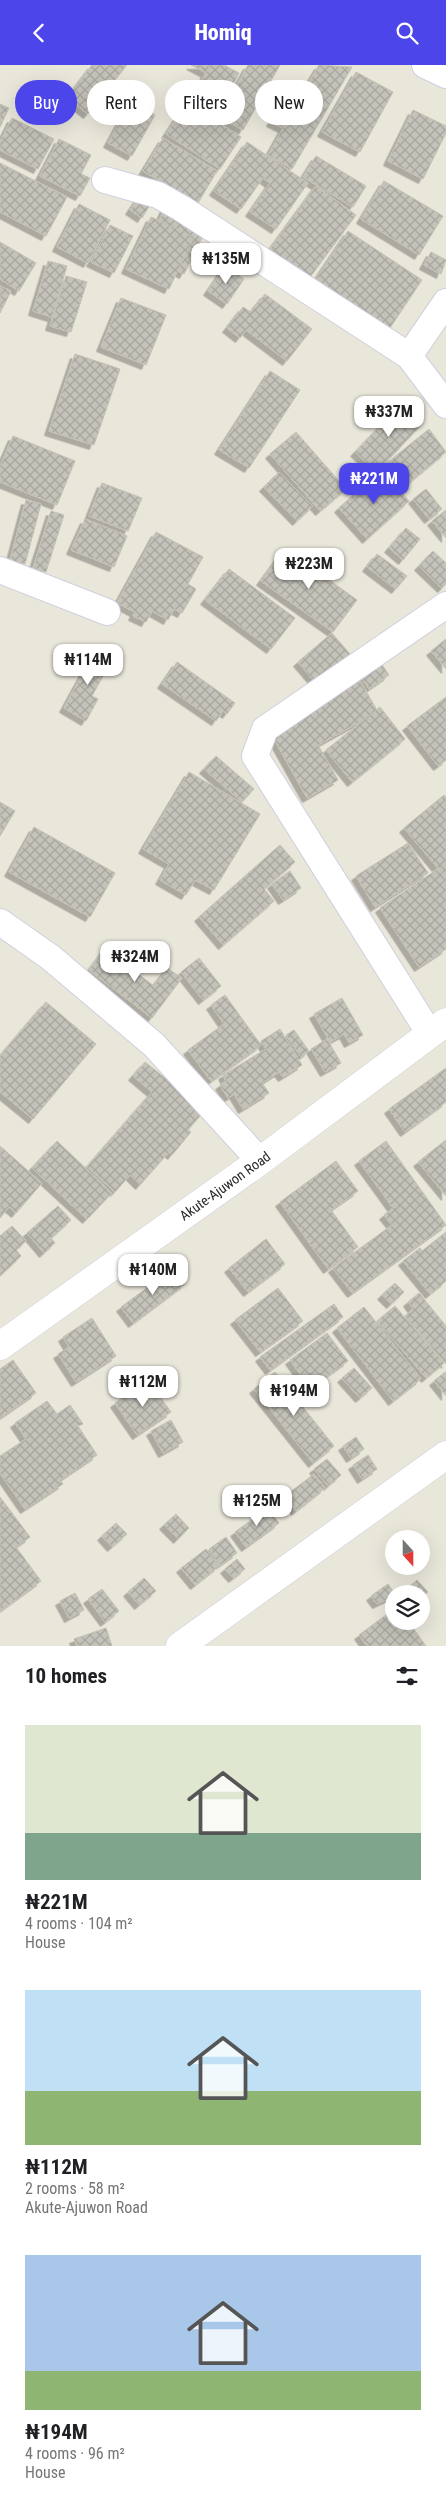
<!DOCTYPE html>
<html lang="en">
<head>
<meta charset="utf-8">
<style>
	:root { --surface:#fff; --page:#f2f2f2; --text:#202124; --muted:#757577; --accent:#4c46ea }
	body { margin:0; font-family:"Roboto Condensed",sans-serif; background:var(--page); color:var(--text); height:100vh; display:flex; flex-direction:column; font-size:19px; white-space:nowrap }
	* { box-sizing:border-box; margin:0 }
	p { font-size:16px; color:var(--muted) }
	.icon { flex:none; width:28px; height:28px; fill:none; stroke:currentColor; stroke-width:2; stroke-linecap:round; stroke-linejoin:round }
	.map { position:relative; height:1581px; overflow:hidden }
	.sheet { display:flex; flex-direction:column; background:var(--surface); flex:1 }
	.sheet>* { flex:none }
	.banner { position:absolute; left:15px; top:15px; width:416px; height:45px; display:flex; gap:10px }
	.needle { width:32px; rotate:159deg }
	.controls { position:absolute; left:385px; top:1465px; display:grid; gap:10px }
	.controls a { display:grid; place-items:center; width:45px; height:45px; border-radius:50%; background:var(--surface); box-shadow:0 5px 20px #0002; font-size:25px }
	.price { position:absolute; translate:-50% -42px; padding:0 11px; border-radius:10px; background:#fff; color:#222; font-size:16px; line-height:32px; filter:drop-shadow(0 1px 2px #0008) }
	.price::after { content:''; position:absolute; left:50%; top:30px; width:15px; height:11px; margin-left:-8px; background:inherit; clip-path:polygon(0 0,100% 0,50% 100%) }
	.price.on { background:var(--accent); color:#fff }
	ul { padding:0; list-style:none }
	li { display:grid; align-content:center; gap:10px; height:265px; padding:0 25px }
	li span { display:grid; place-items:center; height:155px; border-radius:0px; color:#555 }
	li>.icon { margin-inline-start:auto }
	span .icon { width:90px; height:90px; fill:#fffc; stroke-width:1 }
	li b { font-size:21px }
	h2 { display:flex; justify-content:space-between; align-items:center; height:60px; padding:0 25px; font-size:21px }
	.chip { padding:0 18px; border-radius:22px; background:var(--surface); box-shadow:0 5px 20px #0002; font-size:18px; line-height:45px }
	.chip.on { background:var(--accent); color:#fff }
	header { display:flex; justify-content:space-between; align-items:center; height:65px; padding:0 25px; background:var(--accent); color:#fff; font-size:22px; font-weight:800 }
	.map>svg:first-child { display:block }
</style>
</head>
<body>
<header><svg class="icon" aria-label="back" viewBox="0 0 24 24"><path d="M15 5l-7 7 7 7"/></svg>Homiq<svg class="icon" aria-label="search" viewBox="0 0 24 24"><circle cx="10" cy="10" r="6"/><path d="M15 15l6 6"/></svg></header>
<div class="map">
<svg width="446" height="1581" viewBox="0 0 446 1581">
	<defs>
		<pattern id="building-cross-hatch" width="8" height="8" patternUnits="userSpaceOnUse" patternTransform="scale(1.25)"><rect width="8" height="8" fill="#c4c2b9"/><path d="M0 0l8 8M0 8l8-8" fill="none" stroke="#a8a79f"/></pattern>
		<filter id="shadow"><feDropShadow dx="-4.5" dy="4.5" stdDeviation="0" flood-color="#0004"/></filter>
	</defs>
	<rect width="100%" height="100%" fill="#e9e6da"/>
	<g fill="url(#building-cross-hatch)" stroke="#c4c1b4" filter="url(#shadow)">
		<polygon points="92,0 127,0 88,49 67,33"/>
		<polygon points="191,0 215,0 210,10"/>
		<polygon points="210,0 224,0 239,8 217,51 190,37"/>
		<polygon points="248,0 280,0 243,65 219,52"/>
		<polygon points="319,0 352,2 292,104 268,90 283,63 271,57 292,20 303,27"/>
		<polygon points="356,7 393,27 360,87 322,67"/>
		<polygon points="131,36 155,50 132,91 108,78"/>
		<polygon points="187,37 241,72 220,104 166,69"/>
		<polygon points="0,39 9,43 0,62"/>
		<polygon points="413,45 446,61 446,68 423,114 388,96"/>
		<polygon points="12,53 54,74 38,104 0,85 0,77"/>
		<polygon points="163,73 217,106 198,138 143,106"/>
		<polygon points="59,74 91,90 81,109 90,113 80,131 40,111"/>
		<polygon points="247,77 308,118 276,164 250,147 270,118 263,113 241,144 214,126"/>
		<polygon points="316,91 366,121 353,142 303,112"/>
		<polygon points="0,98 67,132 46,171 0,147"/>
		<polygon points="384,116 443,151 419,190 361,154"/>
		<polygon points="316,121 356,150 308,215 268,187"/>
		<polygon points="142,127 153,135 142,153 130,145"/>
		<polygon points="79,139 110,155 88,198 57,182"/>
		<polygon points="165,142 207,163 184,209 143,190"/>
		<polygon points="151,152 194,172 169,224 126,204"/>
		<polygon points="110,160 133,171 114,208 91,197"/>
		<polygon points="348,166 422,215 386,269 312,220"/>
		<polygon points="0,177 36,198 19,226 0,214"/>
		<polygon points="431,187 446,195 441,209 424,200"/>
		<polygon points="48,196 67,201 52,252 33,246"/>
		<polygon points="225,201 244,214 227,239 208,226"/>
		<polygon points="66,211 87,217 71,267 50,261"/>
		<polygon points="0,221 11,226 0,248"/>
		<polygon points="265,229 312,264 287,296 246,265 240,273 227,263 243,242 251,247"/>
		<polygon points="121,233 166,250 146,300 101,282"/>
		<polygon points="75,289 120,304 94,380 49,366"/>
		<polygon points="270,306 300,325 249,403 219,385"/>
		<polygon points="402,338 423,358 377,407 355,387"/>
		<polygon points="429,364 446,387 405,421 387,398"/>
		<polygon points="296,367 346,424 320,446 270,389"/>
		<polygon points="13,371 75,396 57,440 0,417 0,401"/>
		<polygon points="381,405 409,436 367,474 339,443"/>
		<polygon points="279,407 313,441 297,456 264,422"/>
		<polygon points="102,418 142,433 128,466 89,451"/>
		<polygon points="426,424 442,444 429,454 413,434"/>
		<polygon points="26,435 41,439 25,499 10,495"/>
		<polygon points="446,445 446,473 432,456"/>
		<polygon points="51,446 64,450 46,507 33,503"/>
		<polygon points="85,454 127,471 114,502 71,485"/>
		<polygon points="406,463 420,474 403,495 389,483"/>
		<polygon points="156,467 203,492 188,519 196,524 182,548 174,544 168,555 152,546 146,557 133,551 135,547 117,538"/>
		<polygon points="285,483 357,535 333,567 261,516"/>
		<polygon points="433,486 446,498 446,519 442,523 419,501"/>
		<polygon points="377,489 407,511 396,524 367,502"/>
		<polygon points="229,504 295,553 271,584 205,535"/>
		<polygon points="332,568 350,589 316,618 298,597"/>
		<polygon points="446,574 446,604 431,586"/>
		<polygon points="96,584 113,593 92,631 98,634 86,656 64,643"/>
		<polygon points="177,597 235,638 227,649 223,646 216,656 162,619"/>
		<polygon points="380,597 389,610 369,624 360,610"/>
		<polygon points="359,614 378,647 318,680 338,715 307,733 269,665"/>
		<polygon points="446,632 446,695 438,701 407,661"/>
		<polygon points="380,642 405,674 352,717 326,685"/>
		<polygon points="216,691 254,724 242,737 204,704"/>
		<polygon points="189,707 260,749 214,825 195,815 186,830 160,815 169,799 143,784"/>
		<polygon points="444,730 446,732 446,813 404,763"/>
		<polygon points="0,737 15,746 0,771"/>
		<polygon points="34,762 115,808 90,852 9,807"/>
		<polygon points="408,778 428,808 375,842 356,811"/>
		<polygon points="280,780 295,797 264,824 274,836 223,880 199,852"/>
		<polygon points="439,803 446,813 446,884 419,902 380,843"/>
		<polygon points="290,806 301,823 283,835 272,819"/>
		<polygon points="105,884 154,921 167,903 182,913 152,953 89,905"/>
		<polygon points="199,893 221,921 203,935 181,907"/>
		<polygon points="225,930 261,980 211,1016 188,985 224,959 211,940"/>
		<polygon points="342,933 363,970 349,978 344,969 330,977 314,949"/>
		<polygon points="46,937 96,979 33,1054 0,1027 0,991"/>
		<polygon points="280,964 302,1000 283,1012 279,1007 262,1018 269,1028 243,1044 234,1029 228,1033 220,1020 226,1016 223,1010 266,984 261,976"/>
		<polygon points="294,965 309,986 301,992 286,970"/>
		<polygon points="327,974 341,998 325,1007 311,984"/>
		<polygon points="145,997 205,1045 188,1065 191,1067 172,1090 169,1087 140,1120 130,1110 115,1127 87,1102 152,1027 133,1011"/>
		<polygon points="446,1003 446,1037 405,1067 389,1044"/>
		<polygon points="446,1075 446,1131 418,1097"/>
		<polygon points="57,1076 112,1128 87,1154 32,1103"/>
		<polygon points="386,1076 446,1160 352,1228 333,1203 392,1160 384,1150 393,1143 359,1096"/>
		<polygon points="0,1081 42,1118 16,1148 9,1142 0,1153"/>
		<polygon points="336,1096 358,1126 331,1145 358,1182 328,1204 280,1137"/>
		<polygon points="58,1141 71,1155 51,1173 55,1178 44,1188 27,1168"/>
		<polygon points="12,1161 26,1176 16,1185 21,1191 0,1211 0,1171"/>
		<polygon points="446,1167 446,1216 430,1229 403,1196 420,1183 422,1186"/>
		<polygon points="266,1174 285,1199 248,1227 229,1203"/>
		<polygon points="174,1203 185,1219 133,1258 121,1242"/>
		<polygon points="395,1218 404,1227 391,1239 382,1230"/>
		<polygon points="278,1223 303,1256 260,1287 235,1255"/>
		<polygon points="419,1228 446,1261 446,1299 405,1251 413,1244 408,1237"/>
		<polygon points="334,1239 343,1252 270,1305 260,1292"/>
		<polygon points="395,1241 444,1298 426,1313 377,1256"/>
		<polygon points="364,1242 421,1314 393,1336 337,1263"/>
		<polygon points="92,1253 116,1291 76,1317 58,1289 69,1282 63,1272"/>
		<polygon points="327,1268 348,1296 310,1323 290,1295"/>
		<polygon points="13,1295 36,1328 0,1353 0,1304"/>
		<polygon points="354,1303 372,1323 360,1333 342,1313"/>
		<polygon points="275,1307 334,1381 313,1398 254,1324"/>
		<polygon points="445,1307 446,1308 446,1331 434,1316"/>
		<polygon points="148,1315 171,1347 137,1370 115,1338"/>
		<polygon points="47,1336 57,1349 70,1340 83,1359 78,1361 97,1390 60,1415 63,1419 25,1444 0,1408 0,1391 26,1374 15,1358"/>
		<polygon points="171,1355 183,1377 163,1388 151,1366"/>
		<polygon points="356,1372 364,1384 351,1393 343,1381"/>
		<polygon points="368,1390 377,1404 362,1414 353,1400"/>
		<polygon points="327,1394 341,1410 328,1421 314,1404"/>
		<polygon points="314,1409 325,1423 296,1446 285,1431"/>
		<polygon points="0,1432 30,1472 16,1482 41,1516 0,1546"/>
		<polygon points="268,1443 279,1458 246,1482 235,1467"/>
		<polygon points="176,1449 189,1463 178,1474 164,1460"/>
		<polygon points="116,1458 127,1469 112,1482 102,1471"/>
		<polygon points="226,1472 237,1488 220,1500 209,1484"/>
		<polygon points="206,1484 219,1501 195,1520 181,1503"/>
		<polygon points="237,1494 245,1504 233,1513 225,1504"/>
		<polygon points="144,1513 156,1526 139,1540 128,1527"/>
		<polygon points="417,1515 428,1527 421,1533 421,1529 400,1529"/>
		<polygon points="388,1519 395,1529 394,1531 377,1539 371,1531"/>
		<polygon points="102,1524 119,1546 105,1557 88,1534"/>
		<polygon points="75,1528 84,1545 69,1553 60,1536"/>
		<polygon points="394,1544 394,1556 408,1556 426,1581 367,1581 359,1570"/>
		<polygon points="106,1563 112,1581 77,1581 74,1574"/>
	</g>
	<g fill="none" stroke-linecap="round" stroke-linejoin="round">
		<g stroke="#d0cfdf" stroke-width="28">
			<g id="minor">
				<polyline points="425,0 446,10"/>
				<polyline points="105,115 158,130 181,143 409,291 446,340"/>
				<polyline points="409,291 446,237"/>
				<polyline points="0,505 107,547"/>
				<polyline points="0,857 50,892 154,980 260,1096"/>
				<polyline points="430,969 255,691 265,664 446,540"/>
			</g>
		</g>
		<g stroke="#d0cfdf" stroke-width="29">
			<polyline id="tertiary" points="180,1581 446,1390"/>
		</g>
		<g stroke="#d0cfdf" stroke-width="29">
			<g id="secondary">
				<path id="s1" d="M0 1281 260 1096 446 957"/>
			</g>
		</g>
		<use href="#minor" stroke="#fff" stroke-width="26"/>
		<use href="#tertiary" stroke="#fff" stroke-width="28"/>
		<use href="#secondary" stroke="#fff" stroke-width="28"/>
	</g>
	<g text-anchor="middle" stroke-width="4" stroke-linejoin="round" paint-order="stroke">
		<g font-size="14" fill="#272727" stroke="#fff">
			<text dy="5" stroke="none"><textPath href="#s1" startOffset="276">Akute-Ajuwon Road</textPath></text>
		</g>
	</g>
</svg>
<div class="controls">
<a><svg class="needle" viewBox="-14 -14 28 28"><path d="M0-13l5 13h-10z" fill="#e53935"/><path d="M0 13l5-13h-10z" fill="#757577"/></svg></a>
<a><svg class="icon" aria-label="layers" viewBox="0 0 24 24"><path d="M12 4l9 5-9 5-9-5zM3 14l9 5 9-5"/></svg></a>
</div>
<b class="price" style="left:226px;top:220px">₦135M</b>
<b class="price" style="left:389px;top:373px">₦337M</b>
<b class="price on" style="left:374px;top:440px">₦221M</b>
<b class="price" style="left:309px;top:525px">₦223M</b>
<b class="price" style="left:88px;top:621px">₦114M</b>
<b class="price" style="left:135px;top:918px">₦324M</b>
<b class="price" style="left:153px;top:1231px">₦140M</b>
<b class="price" style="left:143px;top:1343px">₦112M</b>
<b class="price" style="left:294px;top:1352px">₦194M</b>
<b class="price" style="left:257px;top:1462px">₦125M</b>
<div class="banner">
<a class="chip on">Buy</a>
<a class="chip">Rent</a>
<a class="chip">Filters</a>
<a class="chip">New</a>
</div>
</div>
<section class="sheet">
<h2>10 homes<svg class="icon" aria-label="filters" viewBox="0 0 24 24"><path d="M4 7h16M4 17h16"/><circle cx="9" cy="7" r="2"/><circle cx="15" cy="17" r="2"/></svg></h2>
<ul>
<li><span style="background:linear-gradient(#dfe7d0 70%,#7fa58c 0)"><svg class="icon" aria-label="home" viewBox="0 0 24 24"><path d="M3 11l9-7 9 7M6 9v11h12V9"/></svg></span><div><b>₦221M</b><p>4 rooms · 104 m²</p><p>House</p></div></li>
<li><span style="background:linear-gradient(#bfe0f5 65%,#8fb573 0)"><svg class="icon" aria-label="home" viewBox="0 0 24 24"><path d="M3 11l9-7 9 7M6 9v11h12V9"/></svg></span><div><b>₦112M</b><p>2 rooms · 58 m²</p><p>Akute-Ajuwon Road</p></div></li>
<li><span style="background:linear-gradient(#a9c7e8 75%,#8fb573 0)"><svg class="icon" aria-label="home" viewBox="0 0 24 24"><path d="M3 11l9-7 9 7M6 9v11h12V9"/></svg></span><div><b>₦194M</b><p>4 rooms · 96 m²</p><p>House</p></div></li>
</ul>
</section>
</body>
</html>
